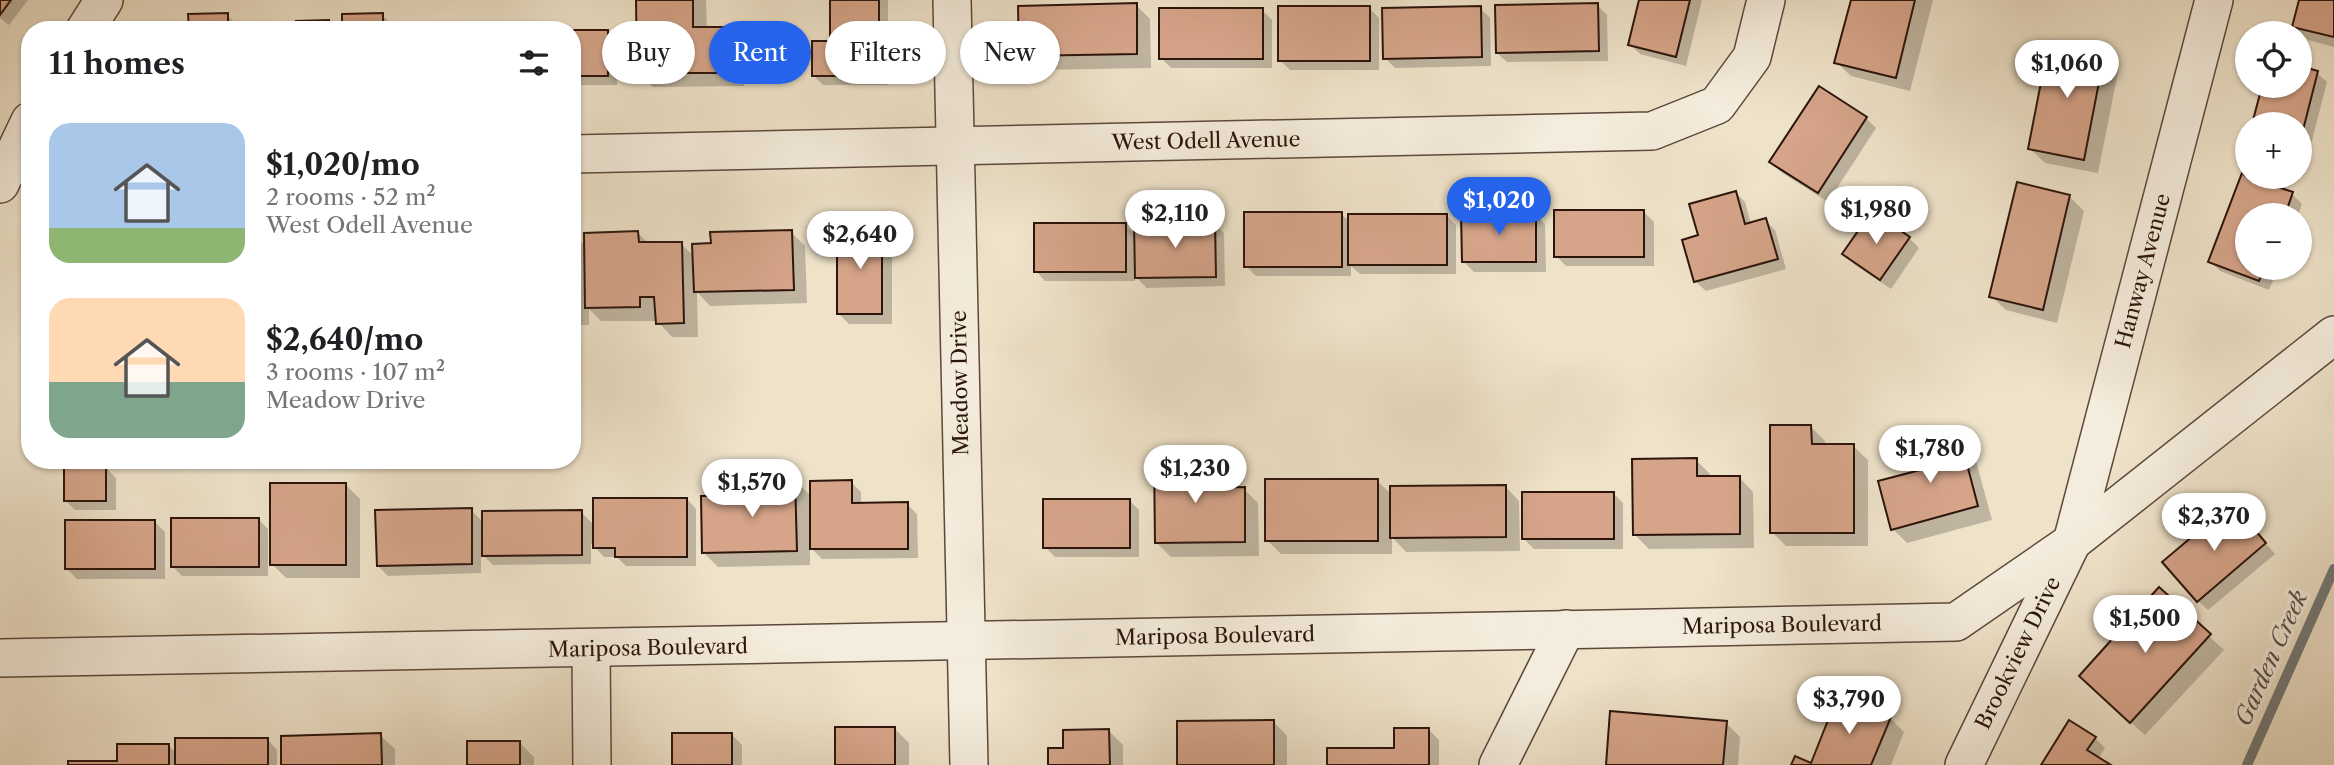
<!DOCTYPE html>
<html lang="en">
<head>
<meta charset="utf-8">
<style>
	:root { --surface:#fff; --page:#f2f2f2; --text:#202124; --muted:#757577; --accent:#2563eb }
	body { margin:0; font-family:"Libre Caslon Text",serif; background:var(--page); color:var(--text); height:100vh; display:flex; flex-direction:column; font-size:26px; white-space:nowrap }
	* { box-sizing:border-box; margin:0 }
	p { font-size:23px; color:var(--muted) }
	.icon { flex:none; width:38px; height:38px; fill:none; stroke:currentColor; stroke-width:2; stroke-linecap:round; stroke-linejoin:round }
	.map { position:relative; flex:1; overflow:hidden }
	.panel { position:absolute; left:21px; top:21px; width:560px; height:448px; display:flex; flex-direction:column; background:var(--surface); border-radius:28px; box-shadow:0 2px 5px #0004 }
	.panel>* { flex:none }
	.banner { position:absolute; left:602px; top:21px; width:665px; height:63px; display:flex; gap:14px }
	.controls { position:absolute; left:2235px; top:21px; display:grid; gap:14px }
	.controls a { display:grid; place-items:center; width:77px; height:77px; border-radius:50%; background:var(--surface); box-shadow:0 2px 5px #0004; font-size:35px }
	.price { position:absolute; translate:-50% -60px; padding:0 16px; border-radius:24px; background:#fff; color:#222; font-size:23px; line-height:46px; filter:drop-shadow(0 2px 4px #0008) }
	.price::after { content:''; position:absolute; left:50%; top:42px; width:21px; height:16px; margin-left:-10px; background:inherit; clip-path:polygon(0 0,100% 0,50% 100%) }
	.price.selected { background:var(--accent); color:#fff }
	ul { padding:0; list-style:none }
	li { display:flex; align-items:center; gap:21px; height:175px; padding:0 28px }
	li span { display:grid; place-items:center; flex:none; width:196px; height:140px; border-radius:21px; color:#555 }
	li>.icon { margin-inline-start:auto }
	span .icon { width:84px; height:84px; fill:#fffc; stroke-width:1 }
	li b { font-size:30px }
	h2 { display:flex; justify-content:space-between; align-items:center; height:84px; padding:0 28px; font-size:30px }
	.pill { padding:0 24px; border-radius:32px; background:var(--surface); box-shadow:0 2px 5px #0004; font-size:24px; line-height:63px }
	.pill.selected { background:var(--accent); color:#fff }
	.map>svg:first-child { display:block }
</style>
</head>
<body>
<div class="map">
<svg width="2334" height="765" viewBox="0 0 2334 765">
	<rect width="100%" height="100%" fill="#eee2c9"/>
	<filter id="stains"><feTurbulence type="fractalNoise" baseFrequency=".00286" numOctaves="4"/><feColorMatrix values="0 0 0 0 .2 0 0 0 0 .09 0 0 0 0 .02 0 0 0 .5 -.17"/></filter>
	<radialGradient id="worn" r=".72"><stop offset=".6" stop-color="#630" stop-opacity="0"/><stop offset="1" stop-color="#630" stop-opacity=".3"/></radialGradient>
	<g fill="#0003">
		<polygon points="0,0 28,0 9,25 0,18"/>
		<polygon points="638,0 706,0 707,29 729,29 744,43 744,86 653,87 639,73"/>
		<polygon points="832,0 888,0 888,85 823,85 813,75 832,43"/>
		<polygon points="1641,0 1702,0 1686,66 1640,54 1630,44"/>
		<polygon points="1853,0 1933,0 1910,91 1851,76 1836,62"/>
		<polygon points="2301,0 2334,0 2334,47 2308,40 2294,26"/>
		<polygon points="1136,5 1150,19 1151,68 1035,70 1021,55"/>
		<polygon points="1597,5 1607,15 1608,61 1507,62 1497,53"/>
		<polygon points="1369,8 1379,18 1379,70 1290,70 1280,60"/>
		<polygon points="1480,8 1490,18 1491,66 1395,68 1385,58"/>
		<polygon points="1262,10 1272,20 1272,68 1171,68 1161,58"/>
		<polygon points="227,15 242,30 191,30"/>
		<polygon points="382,15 392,25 392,30 344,30"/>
		<polygon points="572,31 607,31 617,41 617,85 572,85"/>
		<polygon points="2104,53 2119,67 2098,173 2045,163 2030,149"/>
		<polygon points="2300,68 2317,73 2327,82 2303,176 2300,176 2300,124 2254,124 2263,86 2300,86"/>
		<polygon points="1866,118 1876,128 1828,202 1781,172 1771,162"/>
		<polygon points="2243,175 2292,194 2302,204 2298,215 2247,215 2247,268 2278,268 2269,290 2220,271 2210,261"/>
		<polygon points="1735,192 1745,202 1751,224 1765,220 1775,230 1786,269 1706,291 1696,282 1684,241 1700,237"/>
		<polygon points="2070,197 2084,211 2057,323 2006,310 1991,296"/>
		<polygon points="1644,212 1654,222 1654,266 1566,266 1556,256"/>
		<polygon points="1341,214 1350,222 1446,215 1456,225 1456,274 1360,274 1351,266 1351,276 1256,276 1246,266"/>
		<polygon points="1535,214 1545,224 1546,272 1474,272 1464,262"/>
		<polygon points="1214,223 1224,233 1225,286 1147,288 1135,276 1135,281 1045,281 1036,271 1125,225 1136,236"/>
		<polygon points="882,231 892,241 892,324 849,324 839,314"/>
		<polygon points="791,232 805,246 807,303 710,306 697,292 698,337 672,337 657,321 601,321 589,309 589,325 572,325 572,236 575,236 586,247 638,233 649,244 681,244 695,257 712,245"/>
		<polygon points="1909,238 1919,248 1891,289 1854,264 1845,254"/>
		<polygon points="1811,427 1825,441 1825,446 1853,446 1868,460 1868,546 1786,546 1772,532"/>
		<polygon points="1958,436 1973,450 1992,520 1907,543 1893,529 1922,471"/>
		<polygon points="1201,457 1216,472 1216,489 1244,489 1258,503 1259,556 1171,557 1157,543"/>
		<polygon points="1696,460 1710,474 1710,478 1739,477 1753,492 1754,548 1649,549 1635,535"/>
		<polygon points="106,468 116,478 116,510 75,510 65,500"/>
		<polygon points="795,480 812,497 851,482 861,492 861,504 907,504 917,514 918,558 822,559 810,547 810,565 718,567 704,553 752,497"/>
		<polygon points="1377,481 1392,495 1505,486 1519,501 1520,551 1406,552 1392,537 1392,554 1281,554 1267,540"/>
		<polygon points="346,485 360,499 360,578 286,578 272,564"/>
		<polygon points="1613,493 1623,503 1623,549 1534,549 1524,539"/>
		<polygon points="687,499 696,509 696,566 626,566 617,557 604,557 591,543 591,564 493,565 481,553 481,573 388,576 378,566 471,510 483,522 581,512 594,525"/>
		<polygon points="1129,500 1139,510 1139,557 1055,557 1045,547"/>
		<polygon points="2241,515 2275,554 2208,610 2198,601"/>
		<polygon points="258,519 268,529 268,576 182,576 172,566"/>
		<polygon points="155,522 165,532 165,579 77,579 67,569"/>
		<polygon points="2159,590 2224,650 2145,735 2095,690"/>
		<polygon points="1890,718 1904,732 1891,765 1793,765 1812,765"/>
		<polygon points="1273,721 1287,736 1287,765 1179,765"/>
		<polygon points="1726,723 1740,737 1738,765 1607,765"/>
		<polygon points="895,729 909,743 909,765 836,765"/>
		<polygon points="1429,730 1439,740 1439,765 1329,765 1396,750"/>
		<polygon points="1109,731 1123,745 1123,765 1050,765"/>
		<polygon points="380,735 395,749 395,765 283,765"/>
		<polygon points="732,735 742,745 742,765 674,765"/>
		<polygon points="2095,738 2105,748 2098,759 2107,765 2043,765"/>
		<polygon points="268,740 277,750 277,765 70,765 119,763 169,746 177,754"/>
		<polygon points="520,743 534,757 534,765 469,765"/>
	</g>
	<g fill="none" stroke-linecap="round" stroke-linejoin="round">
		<polyline stroke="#717879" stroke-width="10" points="2247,765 2334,569"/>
	</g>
	<g fill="#d5a489" stroke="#2d150c" stroke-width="2">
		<polygon points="0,0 11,0 0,15"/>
		<polygon points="636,0 693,0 693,27 730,27 731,73 637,73"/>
		<polygon points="830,0 879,0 879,76 812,76 812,41 830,41"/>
		<polygon points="1639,0 1690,0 1676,57 1628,45"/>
		<polygon points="1851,0 1915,0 1896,78 1834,63"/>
		<polygon points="2299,0 2334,0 2334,37 2292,27"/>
		<polygon points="1137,3 1137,54 1019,56 1018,6"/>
		<polygon points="1598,3 1599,51 1496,53 1495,5"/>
		<rect x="1278" y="6" width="92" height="55"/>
		<polygon points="1481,6 1482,57 1383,59 1382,8"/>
		<rect x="1159" y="8" width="104" height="51"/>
		<polygon points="228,13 228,30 189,30 188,14"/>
		<polygon points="383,13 383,30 342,30 342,14"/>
		<polygon points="329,20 329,30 297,30 296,21"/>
		<polygon points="517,30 608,30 608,76 572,76 572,30"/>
		<polygon points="2049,41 2105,51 2084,160 2028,149"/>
		<polygon points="2300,66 2318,71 2300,142 2300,124 2252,124 2262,86 2300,86"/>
		<polygon points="1819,86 1867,117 1818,193 1769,162"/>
		<polygon points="2242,173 2247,177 2293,192 2285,215 2247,215 2247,268 2264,268 2259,281 2208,262"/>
		<polygon points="2017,182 2070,195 2043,310 1989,297"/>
		<polygon points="1736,191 1745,224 1766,218 1778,259 1694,282 1682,240 1698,235 1689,204"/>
		<rect x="1554" y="210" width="90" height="47"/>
		<polygon points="1872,211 1910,237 1880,280 1842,254"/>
		<rect x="1244" y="212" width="98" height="55"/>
		<polygon points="1536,212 1536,262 1462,262 1461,213"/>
		<rect x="1348" y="214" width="99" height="51"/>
		<polygon points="1215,221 1216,277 1135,278 1134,222"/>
		<rect x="1034" y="223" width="92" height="49"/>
		<rect x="837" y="229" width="45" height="85"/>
		<polygon points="792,230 794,290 694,292 692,244 711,243 710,232"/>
		<polygon points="638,231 639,242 682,242 684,323 656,324 654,297 640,297 640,307 585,308 584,233"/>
		<polygon points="572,234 576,234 575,311 572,311"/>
		<polygon points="1770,425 1811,425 1812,444 1854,444 1854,533 1770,533"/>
		<polygon points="1959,434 1978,506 1891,530 1878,481 1920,470 1914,446"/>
		<polygon points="1202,456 1203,488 1245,487 1245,542 1155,543 1154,457"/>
		<polygon points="1697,458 1697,476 1740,476 1740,534 1633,535 1632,459"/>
		<rect x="64" y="466" width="42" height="35"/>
		<polygon points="795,478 797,551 702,553 701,496 750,495 750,479"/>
		<rect x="1265" y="479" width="113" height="62"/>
		<polygon points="852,480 852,503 908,502 908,549 810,549 810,481"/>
		<rect x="270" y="483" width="76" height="82"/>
		<polygon points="1506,485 1506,537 1390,538 1390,486"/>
		<rect x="1522" y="492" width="92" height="47"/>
		<polygon points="593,498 687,498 687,557 615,557 615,548 593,548"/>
		<rect x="1043" y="499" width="87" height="49"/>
		<polygon points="2232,503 2266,543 2197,602 2162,562"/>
		<polygon points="472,508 472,564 377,566 375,510"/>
		<polygon points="582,510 582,555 482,556 482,511"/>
		<rect x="171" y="518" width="88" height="49"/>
		<rect x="65" y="520" width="90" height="49"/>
		<polygon points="2159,587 2211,634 2130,723 2079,676"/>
		<polygon points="1838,695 1891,717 1871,765 1791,765 1795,756 1811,763"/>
		<polygon points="1610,711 1727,721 1723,765 1606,765"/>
		<polygon points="1274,720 1274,765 1177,765 1177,721"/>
		<polygon points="2069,720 2096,737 2087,750 2111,765 2041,765"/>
		<rect x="835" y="727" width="60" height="38"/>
		<polygon points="1394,728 1429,728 1429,765 1327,765 1327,748 1394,748"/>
		<polygon points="1109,729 1110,765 1048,765 1048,748 1063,748 1063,730"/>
		<polygon points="381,733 382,765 281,765 281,736"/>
		<rect x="672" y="733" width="60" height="32"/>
		<rect x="175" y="738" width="93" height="27"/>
		<rect x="467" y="741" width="53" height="24"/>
		<polygon points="117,744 169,744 169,765 68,765 68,761 117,761"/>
	</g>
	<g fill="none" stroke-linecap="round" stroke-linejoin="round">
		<g stroke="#5d483b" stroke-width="40">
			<g id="street">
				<polyline points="952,0 969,765"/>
				<polyline points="85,30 104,0"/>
				<polyline points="572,154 1652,131 1717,105 1752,57 1766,0"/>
				<polyline points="0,184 30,121"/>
				<polyline points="591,650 592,765"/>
				<path d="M0 658C652 649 1304 635 1956 622L2072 542 2334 335"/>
				<polyline points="1498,765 1566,629"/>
				<polyline points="1964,765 2072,542 2214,0"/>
			</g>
		</g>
		<use href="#street" stroke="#f4ecdc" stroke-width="37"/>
	</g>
	<g text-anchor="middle" stroke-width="7" stroke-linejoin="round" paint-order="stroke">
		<g font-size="21" fill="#2d150c" stroke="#f4ecdc">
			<text transform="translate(1206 141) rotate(-1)" y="7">West Odell Avenue</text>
			<text transform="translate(2143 271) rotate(-75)" y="7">Hanway Avenue</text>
			<text transform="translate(960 383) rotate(-91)" y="7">Meadow Drive</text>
			<text transform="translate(1782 625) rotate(-1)" y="7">Mariposa Boulevard</text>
			<text transform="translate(1215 636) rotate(-1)" y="7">Mariposa Boulevard</text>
			<text transform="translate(648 648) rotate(-1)" y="7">Mariposa Boulevard</text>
			<text transform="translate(2018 653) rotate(-64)" y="7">Brookview Drive</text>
		</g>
		<g font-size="23" font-style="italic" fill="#554f4c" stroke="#f4ecdc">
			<text transform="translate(2271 658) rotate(-66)" y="8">Garden Creek</text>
		</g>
	</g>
	<rect width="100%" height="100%" filter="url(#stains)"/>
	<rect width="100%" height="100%" fill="url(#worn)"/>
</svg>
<div class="controls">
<a><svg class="icon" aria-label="locate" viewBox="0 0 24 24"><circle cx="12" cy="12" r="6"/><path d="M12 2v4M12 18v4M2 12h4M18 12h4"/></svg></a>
<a>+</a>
<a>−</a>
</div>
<b class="price" style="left:2067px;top:100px">$1,060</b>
<b class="price selected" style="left:1499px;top:237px">$1,020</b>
<b class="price" style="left:1876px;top:246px">$1,980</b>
<b class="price" style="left:1175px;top:250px">$2,110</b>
<b class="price" style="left:860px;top:271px">$2,640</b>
<b class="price" style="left:1930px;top:485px">$1,780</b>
<b class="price" style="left:1195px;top:505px">$1,230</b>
<b class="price" style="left:752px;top:519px">$1,570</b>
<b class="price" style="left:2214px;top:553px">$2,370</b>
<b class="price" style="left:2145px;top:655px">$1,500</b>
<b class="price" style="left:1849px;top:736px">$3,790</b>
<div class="banner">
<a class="pill">Buy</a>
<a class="pill selected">Rent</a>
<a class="pill">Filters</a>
<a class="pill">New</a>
</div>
<section class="panel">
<h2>11 homes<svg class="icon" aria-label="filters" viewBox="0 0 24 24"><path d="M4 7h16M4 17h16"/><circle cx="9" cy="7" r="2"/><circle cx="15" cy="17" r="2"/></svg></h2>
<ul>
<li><span style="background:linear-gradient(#a9c7e8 75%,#8fb573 0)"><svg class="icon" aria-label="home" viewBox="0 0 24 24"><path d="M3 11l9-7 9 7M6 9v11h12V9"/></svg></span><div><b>$1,020/mo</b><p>2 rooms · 52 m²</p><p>West Odell Avenue</p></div></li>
<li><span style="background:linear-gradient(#ffd9b3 60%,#7fa58c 0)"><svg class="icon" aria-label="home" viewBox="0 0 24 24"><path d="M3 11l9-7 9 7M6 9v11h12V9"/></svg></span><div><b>$2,640/mo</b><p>3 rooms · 107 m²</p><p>Meadow Drive</p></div></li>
</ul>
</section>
</div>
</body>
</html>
